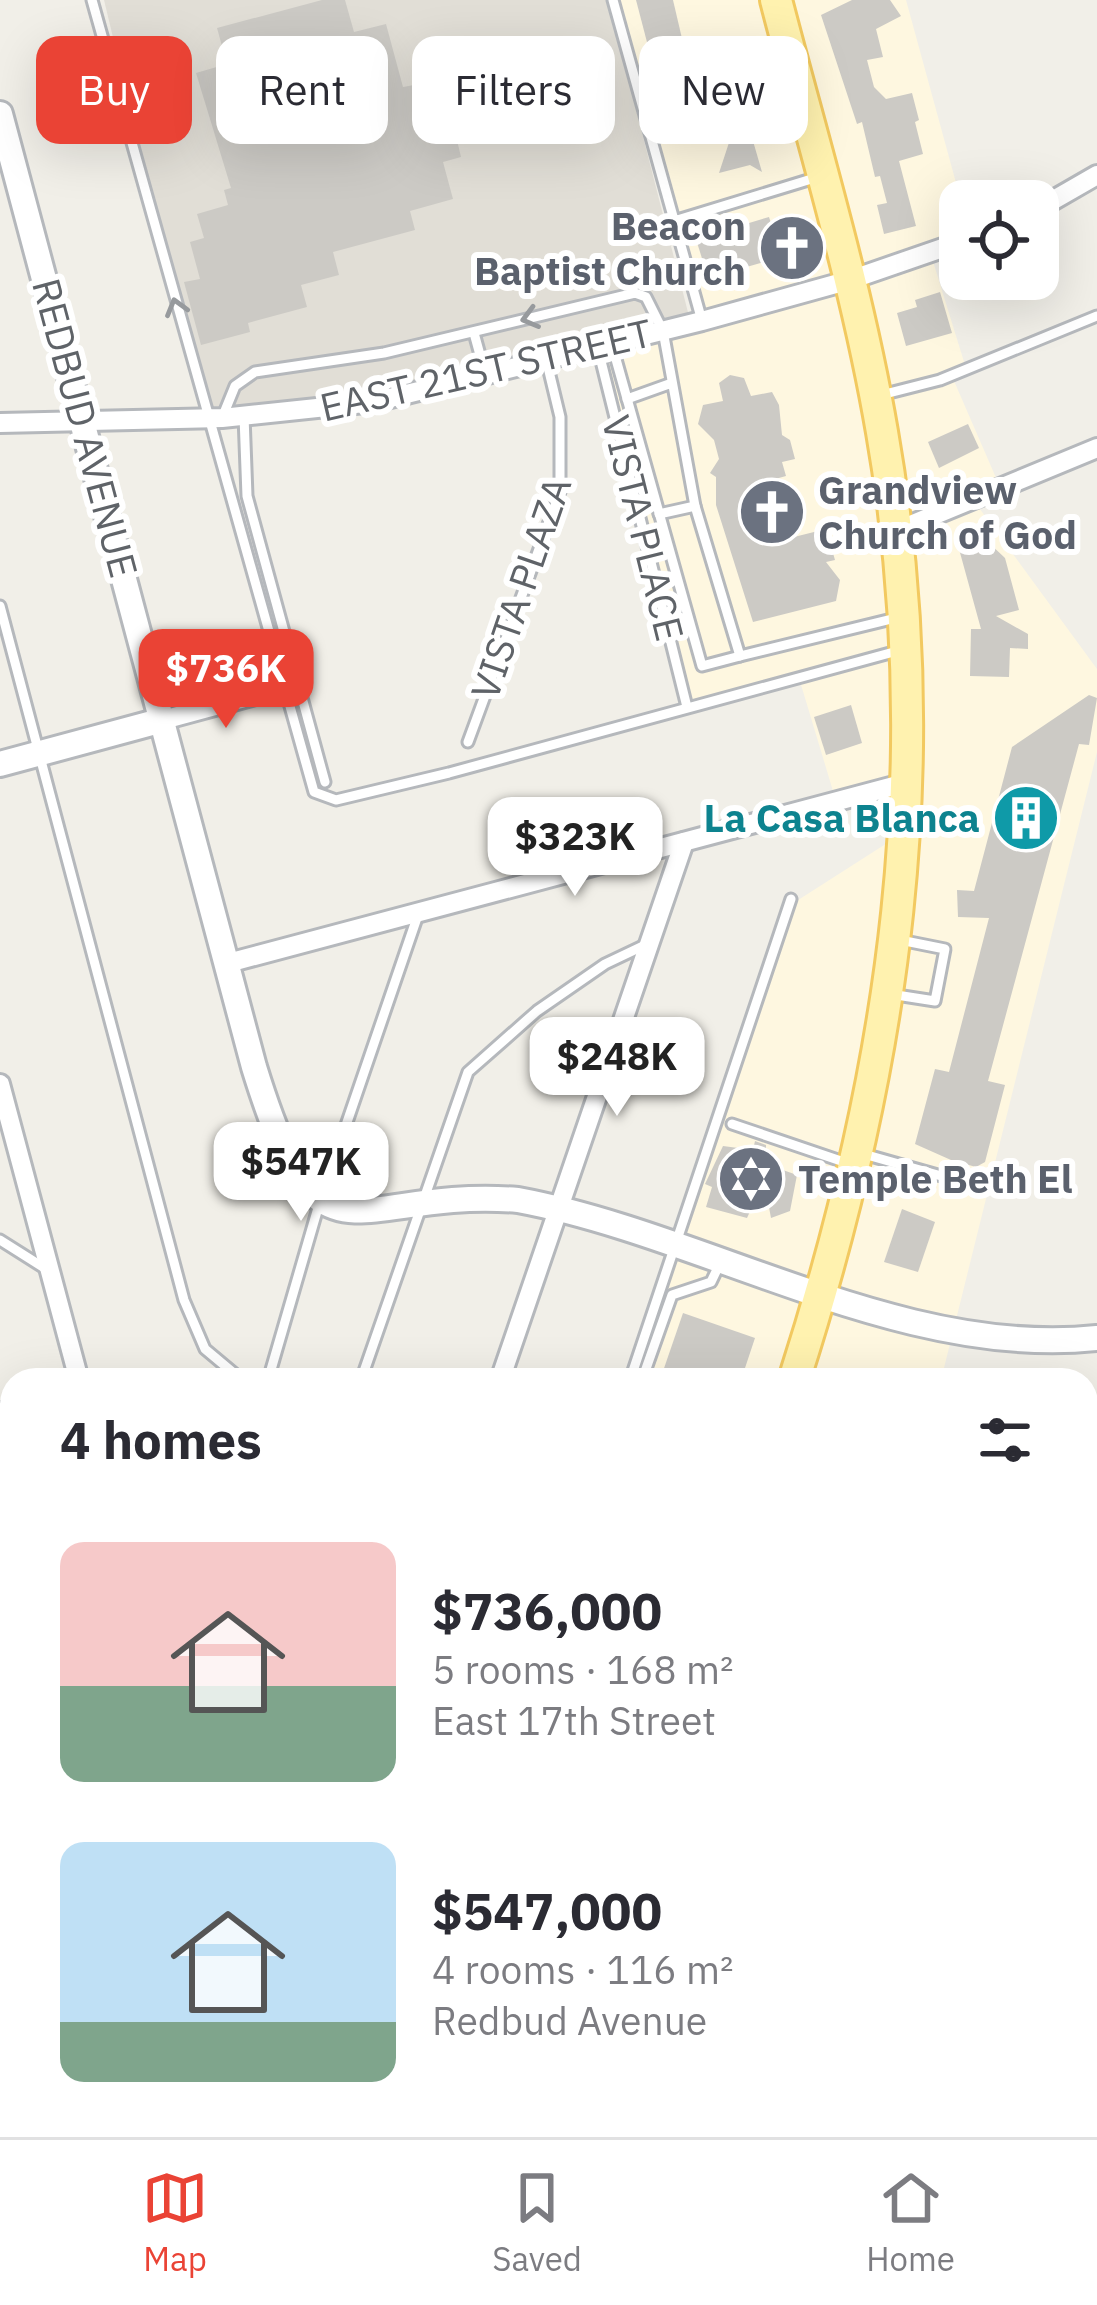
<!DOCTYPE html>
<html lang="en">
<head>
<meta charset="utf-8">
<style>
	:root { --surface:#fff; --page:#f7f7f7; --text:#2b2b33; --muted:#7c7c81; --line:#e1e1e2; --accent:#ea4335 }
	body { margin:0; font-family:"IBM Plex Sans",sans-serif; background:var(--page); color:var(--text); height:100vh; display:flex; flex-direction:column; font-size:45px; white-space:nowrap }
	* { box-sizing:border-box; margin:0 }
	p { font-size:39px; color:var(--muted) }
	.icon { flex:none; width:66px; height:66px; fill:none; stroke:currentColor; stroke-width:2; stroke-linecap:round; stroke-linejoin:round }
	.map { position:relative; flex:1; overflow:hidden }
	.side { position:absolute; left:0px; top:1368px; width:1098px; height:771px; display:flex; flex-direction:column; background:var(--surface); border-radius:36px 36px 0 0; box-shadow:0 12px 48px #0002 }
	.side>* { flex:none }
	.guide { position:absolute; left:36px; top:36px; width:1026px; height:108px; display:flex; gap:24px }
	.buttons { position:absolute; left:939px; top:180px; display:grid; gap:24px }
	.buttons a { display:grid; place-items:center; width:120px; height:120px; border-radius:24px; background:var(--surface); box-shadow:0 12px 48px #0002; font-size:60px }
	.price { position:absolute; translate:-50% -102px; padding:0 27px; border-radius:24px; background:#fff; color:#222; font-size:39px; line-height:78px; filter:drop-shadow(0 3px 6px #0008) }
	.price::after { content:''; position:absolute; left:50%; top:72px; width:36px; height:27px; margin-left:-18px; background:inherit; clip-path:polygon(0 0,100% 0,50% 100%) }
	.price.selected { background:var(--accent); color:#fff }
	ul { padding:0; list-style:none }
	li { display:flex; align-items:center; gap:36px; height:300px; padding:0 60px }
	li span { display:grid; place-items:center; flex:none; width:336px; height:240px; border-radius:24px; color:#555 }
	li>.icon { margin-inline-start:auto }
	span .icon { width:144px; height:144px; fill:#fffc; stroke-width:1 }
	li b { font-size:51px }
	h2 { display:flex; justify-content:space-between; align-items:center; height:144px; padding:0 60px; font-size:51px }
	.chip { padding:0 42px; border-radius:24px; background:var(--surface); box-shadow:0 12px 48px #0002; font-size:42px; line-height:108px }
	.chip.selected { background:var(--accent); color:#fff }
	.tabs { display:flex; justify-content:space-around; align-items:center; height:168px; border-top:3px solid var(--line); background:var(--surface); font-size:33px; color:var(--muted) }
	.tabs a { display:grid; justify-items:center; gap:6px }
	.tabs .selected { color:var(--accent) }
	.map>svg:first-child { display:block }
</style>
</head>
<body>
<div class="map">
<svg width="1097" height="2137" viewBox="0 0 1097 2137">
	<rect width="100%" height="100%" fill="#f1efe8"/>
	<g fill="#fef7e0">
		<polygon points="619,0 906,0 961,201 960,228 927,242 965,365 951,374 1000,487 974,501 1097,669 1097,752 941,1380 635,1380 795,902 906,831 909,784 836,801 799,678 690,704 596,350 704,319"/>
		<polygon points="1086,2028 1097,2028 1097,2137 933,2137 901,2127 1086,2127"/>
		<polygon points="635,2127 804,2127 803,2137 635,2137"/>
	</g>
	<polygon fill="#e1ded6" points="104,0 608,0 691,324 490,377 272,405 202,407"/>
	<g fill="#cccac5">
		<polygon points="322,0 345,0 354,32 386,24 403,87 414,85 420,107 428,105 438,141 456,136 461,157 443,162 453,199 410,211 415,230 333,252 339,275 301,285 307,307 248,323 250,332 201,345 184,282 200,279 190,242 204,238 197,214 228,205 224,190 231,188 196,73 227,64 217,28"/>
		<polygon points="636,0 673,0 687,60 654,69"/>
		<polygon points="852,0 890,0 901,16 876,29 883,57 867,60 874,87 886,99 912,93 919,120 915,122 923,154 899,161 916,226 884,234 877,205 887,203 880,176 875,177 862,122 857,124 821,15"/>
		<polygon points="742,103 762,172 750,165 719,173"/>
		<polygon points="769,217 782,257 708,278 696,239"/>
		<polygon points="940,292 952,333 906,346 897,313 917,307 915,300"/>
		<polygon points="730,375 744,378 751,396 772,392 779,405 782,435 790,440 795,459 782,462 786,476 768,481 786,539 826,529 835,560 826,562 840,580 836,601 753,622 716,505 716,477 710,473 719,459 714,440 698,424 703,405 723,401 719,383"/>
		<polygon points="968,424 979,448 939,468 928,442"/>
		<polygon points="987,541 1005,558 1019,610 996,616 1028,634 1028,649 1010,648 1009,677 970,676 971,629 981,629 959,549"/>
		<polygon points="1089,695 1097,698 1089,745 1079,744 988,1081 1005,1085 985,1162 976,1167 951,1160 915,1144 935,1069 949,1072 989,918 958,917 957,890 974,891 1012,747"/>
		<polygon points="851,705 862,743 826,755 814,717"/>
		<polygon points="755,1141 766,1145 766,1164 797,1175 790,1211 771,1218 764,1181 747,1218 706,1207 712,1187 705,1184 723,1146 753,1150"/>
		<polygon points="902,1209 935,1222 918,1272 884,1262"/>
		<polygon points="683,1313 755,1338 741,1380 661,1377"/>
	</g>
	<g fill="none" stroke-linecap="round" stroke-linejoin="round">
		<g stroke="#b5b8bc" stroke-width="15">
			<g id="service">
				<polyline points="92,0 314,792 336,800 449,773 901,650"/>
				<polyline points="613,0 702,321"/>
				<polyline points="674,221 818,177"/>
				<polyline points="474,333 485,373"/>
				<polyline points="612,345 702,666 740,656"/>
				<polyline points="598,349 687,707"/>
				<polyline points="881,395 940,380 1097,316"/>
				<polyline points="627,399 669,384"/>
				<polyline points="244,416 247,496 325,782"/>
				<polyline points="222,418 235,386 255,372 384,353 635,293 646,297 663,331 695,506 740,656 900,617"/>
				<polyline points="659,514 695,506"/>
				<polyline points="0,606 184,1300 205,1349 242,1380"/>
				<polyline points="468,742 560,492 560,417 547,363"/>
				<polyline points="890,994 935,1001 945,949 900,940"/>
				<polyline points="732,1124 847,1163"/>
				<polyline points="860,1153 959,1181"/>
				<polyline points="0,1240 46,1269"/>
				<polyline points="268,1380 320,1201 419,912"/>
				<polyline points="361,1380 468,1072 537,1011 605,964 645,945"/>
				<polyline points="630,1380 791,899"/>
				<polyline points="642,1380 672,1295 711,1282 721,1261"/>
				<polyline points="0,1562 12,1570"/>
				<polyline points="1086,1776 1097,1779"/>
				<polyline points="0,1874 12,1881"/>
				<polyline points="1086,2029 1097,2030"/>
				<polyline points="0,2100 12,2097"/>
				<polyline points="779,2127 780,2137"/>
				<polyline points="862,2137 866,2127"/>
			</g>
		</g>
		<g stroke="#b5b8bc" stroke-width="24">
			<g id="minor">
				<polyline points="1038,209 1097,175"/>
				<polyline points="0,423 222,418 374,402 702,321 850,280 960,242"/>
				<polyline points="896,531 1097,448"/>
				<polyline points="163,720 274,690"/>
				<polyline points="228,963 909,782"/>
				<polyline points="0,1084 79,1380"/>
				<polyline points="500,1380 684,842"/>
				<polyline points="0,1412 12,1421"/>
				<polyline points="0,1520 12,1503"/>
				<polyline points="1086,1644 1097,1647"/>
				<polyline points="0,1716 12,1724"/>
				<polyline points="1086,1899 1097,1901"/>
				<polyline points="0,1979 12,1976"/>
				<polyline points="293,2127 295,2137"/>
				<polyline points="950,2127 985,2137"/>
				<polyline points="381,2137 420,2127"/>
			</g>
		</g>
		<g stroke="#b5b8bc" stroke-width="30">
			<g id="tertiary">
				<path d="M0 114 254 1067C321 1284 349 1187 518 1200 706 1235 901 1359 1097 1338"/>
				<polyline points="0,764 163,720"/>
			</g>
		</g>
		<g stroke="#f2c960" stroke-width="36">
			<g id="primary">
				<path d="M776 0C813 143 857 286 882 432 939 760 895 1067 794 1380"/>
				<polyline points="635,2127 636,2137"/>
			</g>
		</g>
		<use href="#service" stroke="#fff" stroke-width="9"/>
		<use href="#minor" stroke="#fff" stroke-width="18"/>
		<use href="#tertiary" stroke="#fff" stroke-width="24"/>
		<use href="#primary" stroke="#fff2af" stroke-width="30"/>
	</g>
	<defs><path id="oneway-chevron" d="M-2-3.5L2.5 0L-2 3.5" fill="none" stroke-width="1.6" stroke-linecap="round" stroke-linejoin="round" transform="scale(3)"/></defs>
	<g stroke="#979a9d">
		<use href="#oneway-chevron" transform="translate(176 307) rotate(-106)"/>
		<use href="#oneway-chevron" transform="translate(530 318) rotate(165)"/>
	</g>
	<defs>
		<g id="church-disc" transform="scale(3.45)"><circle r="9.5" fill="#6b7280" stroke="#fff"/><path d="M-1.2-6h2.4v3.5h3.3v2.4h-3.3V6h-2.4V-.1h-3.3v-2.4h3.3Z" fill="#fff"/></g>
		<g id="building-disc" transform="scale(3.45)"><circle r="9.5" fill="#0f9aa8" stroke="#fff"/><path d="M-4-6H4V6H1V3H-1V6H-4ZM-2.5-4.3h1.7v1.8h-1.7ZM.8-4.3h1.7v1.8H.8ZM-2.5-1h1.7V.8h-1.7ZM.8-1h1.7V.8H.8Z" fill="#fff"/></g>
		<g id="synagogue-disc" transform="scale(3.45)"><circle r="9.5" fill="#6b7280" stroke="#fff"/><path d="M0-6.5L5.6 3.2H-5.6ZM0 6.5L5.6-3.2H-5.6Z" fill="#fff"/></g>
	</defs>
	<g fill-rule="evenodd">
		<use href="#church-disc" x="792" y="248"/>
		<use href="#church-disc" x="772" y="512"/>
		<use href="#building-disc" x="1026" y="818"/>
		<use href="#synagogue-disc" x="751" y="1179"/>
	</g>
	<g text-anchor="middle" stroke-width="12" stroke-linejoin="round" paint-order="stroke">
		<g font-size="39" font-weight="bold" fill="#5b616d" stroke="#fff" text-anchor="start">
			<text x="746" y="240" text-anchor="end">Beacon<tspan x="746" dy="45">Baptist Church</tspan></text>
			<text x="818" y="504">Grandview<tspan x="818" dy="45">Church of God</tspan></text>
			<text x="798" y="1193">Temple Beth El</text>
		</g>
		<g font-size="39" fill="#5f6368" stroke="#fff">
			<text transform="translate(486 370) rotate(-13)" y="14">EAST 21ST STREET</text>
			<text transform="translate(85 428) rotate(75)" y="14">REDBUD AVENUE</text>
			<text transform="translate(643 528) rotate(76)" y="14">VISTA PLACE</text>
			<text transform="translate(521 588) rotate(-71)" y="14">VISTA PLAZA</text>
		</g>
		<g font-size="39" font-weight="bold" fill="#0d838f" stroke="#fff" text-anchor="end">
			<text x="980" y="832">La Casa Blanca</text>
		</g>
	</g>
</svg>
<div class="buttons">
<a><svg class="icon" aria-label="locate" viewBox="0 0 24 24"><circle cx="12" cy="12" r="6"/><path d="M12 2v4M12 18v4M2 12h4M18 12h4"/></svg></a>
</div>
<b class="price selected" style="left:226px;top:731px">$736K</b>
<b class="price" style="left:575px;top:899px">$323K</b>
<b class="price" style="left:617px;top:1119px">$248K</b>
<b class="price" style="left:301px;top:1224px">$547K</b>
<div class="guide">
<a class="chip selected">Buy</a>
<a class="chip">Rent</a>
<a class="chip">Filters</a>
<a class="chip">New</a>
</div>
<section class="side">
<h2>4 homes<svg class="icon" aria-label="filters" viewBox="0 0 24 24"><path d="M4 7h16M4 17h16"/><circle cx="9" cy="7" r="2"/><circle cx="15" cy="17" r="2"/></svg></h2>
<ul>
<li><span style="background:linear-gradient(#f6c9c9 60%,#7fa58c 0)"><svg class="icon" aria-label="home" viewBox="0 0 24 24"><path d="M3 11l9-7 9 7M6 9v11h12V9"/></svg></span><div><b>$736,000</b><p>5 rooms · 168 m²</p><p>East 17th Street</p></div></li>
<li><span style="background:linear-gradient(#bfe0f5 75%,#7fa58c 0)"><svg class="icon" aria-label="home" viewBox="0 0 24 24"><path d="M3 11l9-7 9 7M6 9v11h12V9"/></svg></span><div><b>$547,000</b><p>4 rooms · 116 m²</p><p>Redbud Avenue</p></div></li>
</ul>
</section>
</div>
<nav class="tabs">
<a class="selected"><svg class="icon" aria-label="map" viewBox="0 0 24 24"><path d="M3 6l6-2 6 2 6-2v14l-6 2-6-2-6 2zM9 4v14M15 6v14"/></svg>Map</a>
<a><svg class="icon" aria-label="saved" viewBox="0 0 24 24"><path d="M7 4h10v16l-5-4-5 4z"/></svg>Saved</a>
<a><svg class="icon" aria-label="home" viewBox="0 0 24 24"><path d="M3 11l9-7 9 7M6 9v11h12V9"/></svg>Home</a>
</nav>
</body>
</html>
